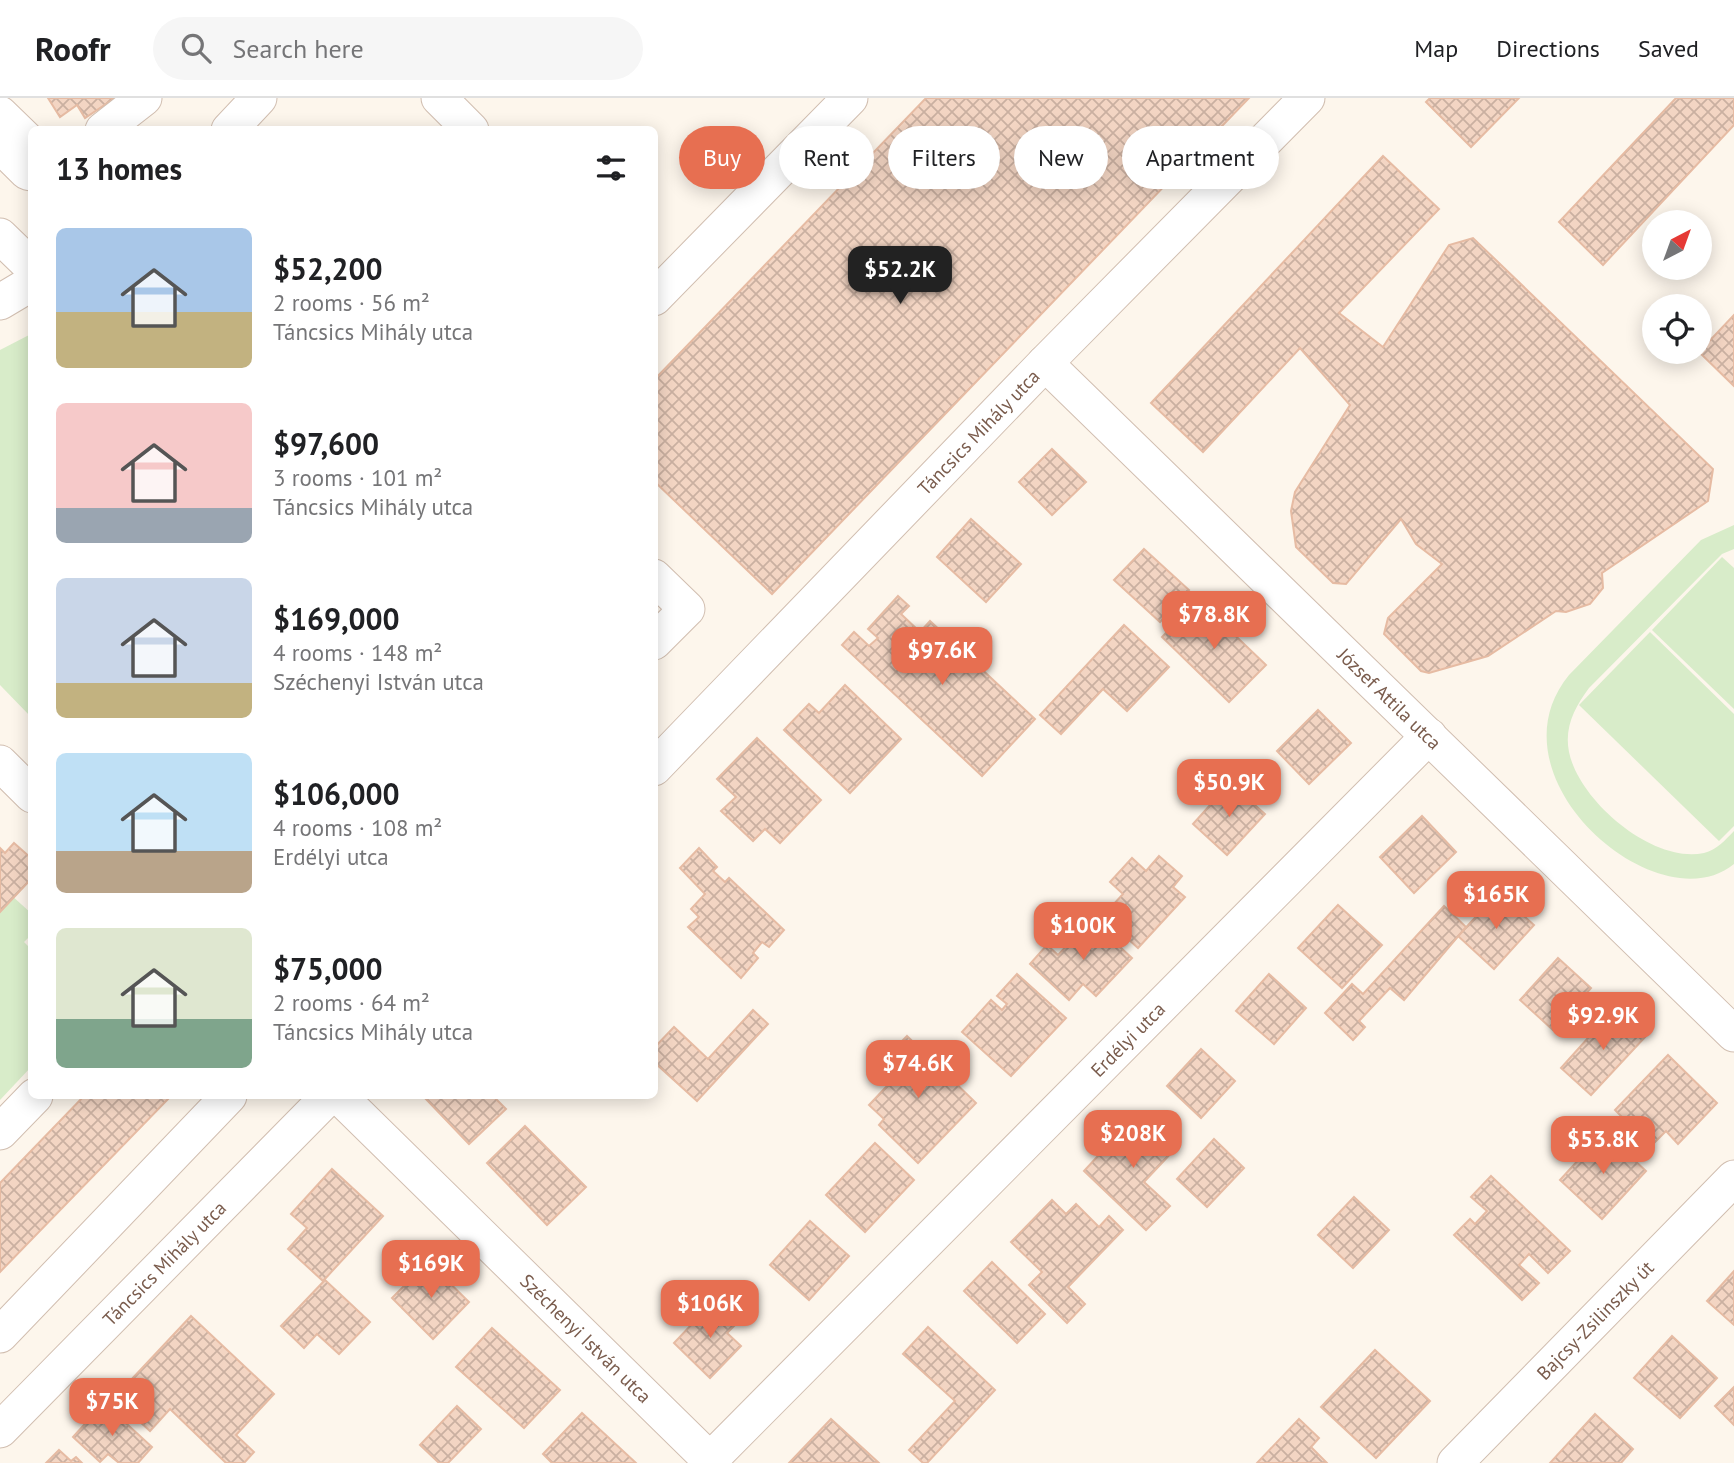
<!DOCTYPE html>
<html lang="en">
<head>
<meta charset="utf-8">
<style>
	:root { --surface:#fff; --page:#f6f6f6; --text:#202124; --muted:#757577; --line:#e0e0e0; --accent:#e76f51 }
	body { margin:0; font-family:"PT Sans",sans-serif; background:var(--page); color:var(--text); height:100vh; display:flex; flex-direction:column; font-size:26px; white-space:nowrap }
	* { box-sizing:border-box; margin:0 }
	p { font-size:23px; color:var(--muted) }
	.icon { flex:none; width:38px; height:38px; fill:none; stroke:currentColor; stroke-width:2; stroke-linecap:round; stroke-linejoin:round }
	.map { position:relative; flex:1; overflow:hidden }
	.side { position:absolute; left:28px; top:28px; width:630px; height:973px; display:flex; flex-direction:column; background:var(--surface); border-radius:10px; box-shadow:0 4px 18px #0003 }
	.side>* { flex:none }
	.hud { position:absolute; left:679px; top:28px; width:665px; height:63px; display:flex; gap:14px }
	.needle { width:46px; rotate:41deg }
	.fabs { position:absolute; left:1642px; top:112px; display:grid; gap:14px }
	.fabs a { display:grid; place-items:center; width:70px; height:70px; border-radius:50%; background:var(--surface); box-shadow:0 4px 18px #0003; font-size:35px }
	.price { position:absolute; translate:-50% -60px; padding:0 16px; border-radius:14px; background:var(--accent); color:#fff; font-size:23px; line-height:46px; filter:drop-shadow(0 2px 4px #0008) }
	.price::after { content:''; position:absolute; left:50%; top:42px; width:21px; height:16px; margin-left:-10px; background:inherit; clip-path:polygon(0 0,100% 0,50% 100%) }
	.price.on { background:#222; color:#fff }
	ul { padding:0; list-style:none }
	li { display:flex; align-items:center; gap:21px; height:175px; padding:0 28px }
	li span { display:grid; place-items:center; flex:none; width:196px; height:140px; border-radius:10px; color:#555 }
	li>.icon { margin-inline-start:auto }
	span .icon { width:84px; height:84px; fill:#fffc; stroke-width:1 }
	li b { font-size:30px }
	h2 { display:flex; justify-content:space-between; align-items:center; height:84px; padding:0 28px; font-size:30px }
	.chip { padding:0 24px; border-radius:32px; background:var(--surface); box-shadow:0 4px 18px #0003; font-size:24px; line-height:63px }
	.chip.on { background:var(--accent); color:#fff }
	header { display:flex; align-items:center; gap:42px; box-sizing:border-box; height:98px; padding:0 35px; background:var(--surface); border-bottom:2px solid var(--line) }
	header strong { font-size:33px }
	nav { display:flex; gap:38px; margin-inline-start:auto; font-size:24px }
	.search { width:490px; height:63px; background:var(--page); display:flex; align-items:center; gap:18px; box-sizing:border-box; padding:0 24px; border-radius:38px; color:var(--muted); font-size:26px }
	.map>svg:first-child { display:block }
</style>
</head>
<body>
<header>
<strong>Roofr</strong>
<div class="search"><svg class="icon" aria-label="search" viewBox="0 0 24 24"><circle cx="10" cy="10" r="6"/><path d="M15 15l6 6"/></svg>Search here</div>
<nav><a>Map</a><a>Directions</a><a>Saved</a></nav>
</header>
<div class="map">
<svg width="1734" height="1365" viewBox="0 0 1734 1365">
	<defs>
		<pattern id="building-cross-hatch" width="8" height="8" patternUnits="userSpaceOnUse" patternTransform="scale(1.75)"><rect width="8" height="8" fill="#f3d5c3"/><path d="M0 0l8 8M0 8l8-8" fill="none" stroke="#cab0a1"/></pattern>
	</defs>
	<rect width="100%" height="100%" fill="#fdf6ec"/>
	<g fill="#d8ecc9">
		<polygon points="31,236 31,619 0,587 0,252"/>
		<path d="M1734 427V451L1722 456 1708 470 1589 590C1575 609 1564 629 1569 654 1579 703 1653 766 1704 755 1717 752 1725 742 1734 733V766C1659 828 1485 680 1569 577L1701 442Z"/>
		<polygon points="1722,459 1734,470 1734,611 1652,532"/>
		<polygon points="1650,534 1734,616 1734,728 1719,743 1579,607"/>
		<polygon points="0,787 32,816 31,837 24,844 31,851 31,969 0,1002"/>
	</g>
	<g fill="url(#building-cross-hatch)" stroke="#e6bba3" stroke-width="2">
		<polygon points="48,0 115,0 85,20 77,7 60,19"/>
		<polygon points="926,0 1249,0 772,496 654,383 654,282"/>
		<polygon points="1430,0 1519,0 1471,49 1426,4"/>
		<polygon points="1676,0 1734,0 1734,27 1603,167 1559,124"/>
		<polygon points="1383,58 1439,111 1339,215 1383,249 1449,147 1473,140 1713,371 1708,403 1602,475 1603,490 1590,506 1566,514 1556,513 1488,558 1429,575 1421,573 1384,536 1388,520 1442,466 1416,446 1401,421 1346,486 1333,485 1296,449 1291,413 1295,394 1350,307 1300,250 1203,354 1151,305"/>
		<polygon points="1734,217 1734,288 1699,254"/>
		<polygon points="1052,351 1086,384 1052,417 1019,384"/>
		<polygon points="971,421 1021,466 986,504 937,459"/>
		<polygon points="1144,451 1189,492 1160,524 1114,482"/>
		<polygon points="898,498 909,508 901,516 920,534 930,523 1035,621 982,678 842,547 854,534 869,548 878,540 868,531"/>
		<polygon points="1198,502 1266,567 1229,604 1162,539"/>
		<polygon points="1124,527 1169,569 1127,613 1103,591 1061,636 1040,617"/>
		<polygon points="845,587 901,641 850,695 784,632 809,606 819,615"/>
		<polygon points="1318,612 1351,645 1309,686 1277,653"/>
		<polygon points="757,640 821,702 780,745 765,731 753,743 721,713 736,699 717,681"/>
		<polygon points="1230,685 1265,716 1227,757 1193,726"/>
		<polygon points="1422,718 1456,754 1414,795 1380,759"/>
		<polygon points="14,745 32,761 32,780 0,814 0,750 5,755"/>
		<polygon points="699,750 717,769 713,773 725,784 729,780 784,832 769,849 762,844 753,855 758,860 741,880 688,829 699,819 691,811 705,796 680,770"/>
		<polygon points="1159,758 1182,778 1173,789 1185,799 1138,850 1103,818 1123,796 1110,784 1132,760 1146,773"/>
		<polygon points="1498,795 1534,827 1494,871 1458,838"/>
		<polygon points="1338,807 1382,847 1342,890 1298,850"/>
		<polygon points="1444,808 1466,829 1404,902 1390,890 1359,923 1365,929 1353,942 1325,915 1352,886 1363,896"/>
		<polygon points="1091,822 1132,860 1096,898 1083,886 1069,902 1030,866 1047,847 1058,857"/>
		<polygon points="1558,860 1591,890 1553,932 1520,902"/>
		<polygon points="1017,876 1066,920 1011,978 962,934 991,902 1002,912 1007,906 997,898"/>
		<polygon points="1269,876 1306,910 1274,946 1236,913"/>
		<polygon points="1615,910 1646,938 1591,997 1561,970"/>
		<polygon points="753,912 768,926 697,1003 654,964 654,950 674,929 708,961"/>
		<polygon points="907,938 976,1005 918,1065 879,1027 884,1021 869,1007 887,988 872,974"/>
		<polygon points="1201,951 1235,983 1201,1020 1167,988"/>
		<polygon points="1668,957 1717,1005 1678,1046 1666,1033 1651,1048 1615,1012"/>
		<polygon points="84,998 171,998 0,1174 0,1085"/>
		<polygon points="423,998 493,998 506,1011 469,1046"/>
		<polygon points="1137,1016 1175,1051 1144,1084 1170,1108 1146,1132 1084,1073"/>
		<polygon points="525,1028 586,1089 547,1127 487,1065"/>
		<polygon points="1604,1034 1646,1073 1602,1121 1560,1082"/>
		<polygon points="1214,1041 1244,1070 1207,1109 1177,1081"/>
		<polygon points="875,1045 914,1082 865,1134 826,1097"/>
		<polygon points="332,1071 383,1118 323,1183 288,1151 307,1130 291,1116"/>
		<polygon points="1491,1078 1570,1153 1548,1175 1529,1156 1519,1167 1539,1185 1522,1202 1454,1137 1470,1121 1475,1126 1487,1113 1471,1099"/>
		<polygon points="1354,1099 1389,1132 1353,1170 1318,1137"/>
		<polygon points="1052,1102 1066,1116 1076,1106 1099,1129 1109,1118 1123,1132 1068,1189 1085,1206 1067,1225 1029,1187 1042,1174 1011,1144"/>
		<polygon points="810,1123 849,1158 809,1202 770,1167"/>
		<polygon points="428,1164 469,1204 433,1241 392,1200"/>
		<polygon points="992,1164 1045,1216 1017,1245 964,1193"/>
		<polygon points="1734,1173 1734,1227 1707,1203"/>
		<polygon points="325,1182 370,1224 339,1256 317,1236 304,1250 281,1228"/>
		<polygon points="715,1202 738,1224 727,1235 741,1248 710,1280 674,1245"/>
		<polygon points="191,1218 274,1296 236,1337 254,1354 244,1365 226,1365 170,1311 150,1333 114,1300"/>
		<polygon points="928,1229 995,1292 927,1365 923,1365 909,1352 955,1303 903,1256"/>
		<polygon points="492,1230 560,1292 524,1330 456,1269"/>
		<polygon points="1672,1238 1717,1280 1680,1320 1634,1280"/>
		<polygon points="1375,1252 1430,1303 1376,1360 1321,1309"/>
		<polygon points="1734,1289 1734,1327 1715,1308"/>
		<polygon points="104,1305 152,1349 138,1365 119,1365 108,1356 100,1364 73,1339"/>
		<polygon points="457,1308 481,1331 448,1365 439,1365 420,1347"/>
		<polygon points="582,1315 636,1365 552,1365 543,1356"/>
		<polygon points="1595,1316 1633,1351 1621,1365 1550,1365"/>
		<polygon points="831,1321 879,1365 789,1365"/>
		<polygon points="1299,1321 1319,1340 1311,1349 1327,1365 1257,1365"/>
		<polygon points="59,1352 71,1363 76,1359 82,1365 46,1365"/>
	</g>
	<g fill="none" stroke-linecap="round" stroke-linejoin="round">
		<g stroke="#d1beb0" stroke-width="37">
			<g id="minor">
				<polyline points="439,0 471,32"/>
				<polyline points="0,16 32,47"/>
				<polyline points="103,32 144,0"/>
				<polyline points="229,32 259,0"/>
				<polyline points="0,47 27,74 32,75"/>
				<polyline points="0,138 32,169"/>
				<polyline points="654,200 850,0"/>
				<polyline points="0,204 32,185"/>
				<path id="s1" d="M1045 265 1734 936"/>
				<polyline points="654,479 687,511 654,544"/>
				<polyline points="0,665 32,697"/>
				<path id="s2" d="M654 670 1045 265 1307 0"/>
				<path id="s3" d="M339 998 713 1365"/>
				<polyline points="0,1034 35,998"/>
				<polyline points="0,1237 229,998"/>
				<path id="s4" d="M0 1332 329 998"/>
				<path id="s5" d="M707 1365 1429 638"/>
				<path id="s6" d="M1455 1365 1734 1080"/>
			</g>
		</g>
		<use href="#minor" stroke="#fff" stroke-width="35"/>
	</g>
	<g text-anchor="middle" stroke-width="7" stroke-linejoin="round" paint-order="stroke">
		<g font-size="19" fill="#7a5c4d" stroke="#fffaf3">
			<text dy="7" stroke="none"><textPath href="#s2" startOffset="467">Táncsics Mihály utca</textPath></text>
			<text dy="7" stroke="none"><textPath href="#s1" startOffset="481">József Attila utca</textPath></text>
			<text dy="7" stroke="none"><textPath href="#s5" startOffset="597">Erdélyi utca</textPath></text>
			<text dy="7" stroke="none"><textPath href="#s4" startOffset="234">Táncsics Mihály utca</textPath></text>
			<text dy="7" stroke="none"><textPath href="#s6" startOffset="200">Bajcsy-Zsilinszky út</textPath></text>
			<text dy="7" stroke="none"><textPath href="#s3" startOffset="346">Széchenyi István utca</textPath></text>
		</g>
	</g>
</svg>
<div class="fabs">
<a><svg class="needle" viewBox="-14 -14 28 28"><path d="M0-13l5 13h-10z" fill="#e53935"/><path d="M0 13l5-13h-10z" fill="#757577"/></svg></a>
<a><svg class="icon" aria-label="locate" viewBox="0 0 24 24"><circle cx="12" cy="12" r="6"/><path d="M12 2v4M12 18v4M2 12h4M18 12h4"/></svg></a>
</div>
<b class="price on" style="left:900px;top:208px">$52.2K</b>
<b class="price" style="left:1214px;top:553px">$78.8K</b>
<b class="price" style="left:942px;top:589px">$97.6K</b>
<b class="price" style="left:1229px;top:721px">$50.9K</b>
<b class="price" style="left:1496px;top:833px">$165K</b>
<b class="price" style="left:1083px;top:864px">$100K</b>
<b class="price" style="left:1603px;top:954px">$92.9K</b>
<b class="price" style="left:918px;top:1002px">$74.6K</b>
<b class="price" style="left:1133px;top:1072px">$208K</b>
<b class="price" style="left:1603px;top:1078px">$53.8K</b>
<b class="price" style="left:431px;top:1202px">$169K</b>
<b class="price" style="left:710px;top:1242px">$106K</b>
<b class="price" style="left:112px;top:1340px">$75K</b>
<div class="hud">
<a class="chip on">Buy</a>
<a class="chip">Rent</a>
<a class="chip">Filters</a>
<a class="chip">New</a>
<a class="chip">Apartment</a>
</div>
<section class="side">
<h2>13 homes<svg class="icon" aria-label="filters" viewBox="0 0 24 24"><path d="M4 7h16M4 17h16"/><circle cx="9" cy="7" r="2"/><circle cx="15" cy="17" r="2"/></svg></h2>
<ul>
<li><span style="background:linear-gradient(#a9c7e8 60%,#c2b280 0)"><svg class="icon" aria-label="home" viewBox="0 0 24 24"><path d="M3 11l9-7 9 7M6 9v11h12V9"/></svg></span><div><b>$52,200</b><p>2 rooms · 56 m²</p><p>Táncsics Mihály utca</p></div></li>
<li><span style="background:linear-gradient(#f6c9c9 75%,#9aa5b1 0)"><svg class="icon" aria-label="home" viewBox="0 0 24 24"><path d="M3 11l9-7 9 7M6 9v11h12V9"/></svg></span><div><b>$97,600</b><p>3 rooms · 101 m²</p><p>Táncsics Mihály utca</p></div></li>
<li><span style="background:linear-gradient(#c9d6e8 75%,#c2b280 0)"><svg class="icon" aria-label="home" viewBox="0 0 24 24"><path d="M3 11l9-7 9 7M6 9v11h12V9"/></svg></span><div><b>$169,000</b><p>4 rooms · 148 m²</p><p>Széchenyi István utca</p></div></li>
<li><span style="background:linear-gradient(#bfe0f5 70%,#b9a48a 0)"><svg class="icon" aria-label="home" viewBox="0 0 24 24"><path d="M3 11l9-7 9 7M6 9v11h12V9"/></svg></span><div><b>$106,000</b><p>4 rooms · 108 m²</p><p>Erdélyi utca</p></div></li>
<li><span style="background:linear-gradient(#dfe7d0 65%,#7fa58c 0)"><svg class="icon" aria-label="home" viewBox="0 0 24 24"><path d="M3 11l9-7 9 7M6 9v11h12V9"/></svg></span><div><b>$75,000</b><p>2 rooms · 64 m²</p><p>Táncsics Mihály utca</p></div></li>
</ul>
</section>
</div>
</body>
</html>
